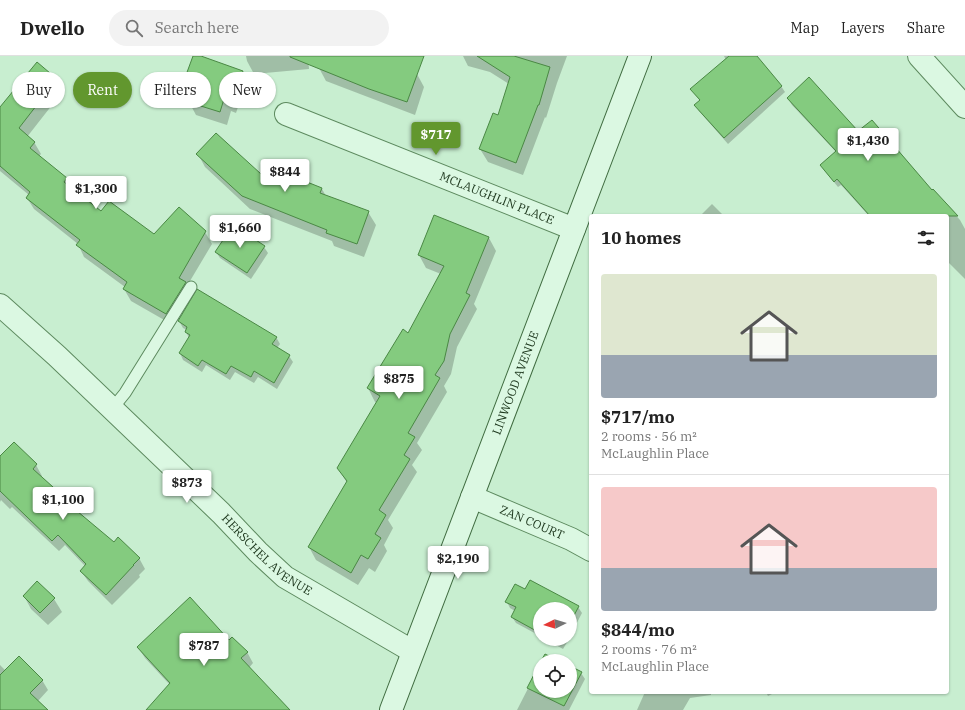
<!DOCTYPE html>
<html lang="en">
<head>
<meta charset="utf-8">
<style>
	:root { --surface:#fff; --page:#f2f2f2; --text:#222; --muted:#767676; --line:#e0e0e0; --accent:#62972e }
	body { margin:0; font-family:"IBM Plex Serif",serif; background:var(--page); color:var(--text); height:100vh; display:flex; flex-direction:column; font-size:15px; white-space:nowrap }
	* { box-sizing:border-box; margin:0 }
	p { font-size:13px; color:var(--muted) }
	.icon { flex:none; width:22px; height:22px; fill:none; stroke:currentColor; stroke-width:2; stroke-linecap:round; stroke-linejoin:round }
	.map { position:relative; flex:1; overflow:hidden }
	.drawer { position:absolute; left:589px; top:158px; width:360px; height:480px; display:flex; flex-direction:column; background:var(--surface); border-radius:4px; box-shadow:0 1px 3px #0004 }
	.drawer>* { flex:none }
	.banner { position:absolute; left:12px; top:16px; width:380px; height:36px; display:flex; gap:8px }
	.needle { width:26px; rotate:265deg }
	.fabs { position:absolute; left:533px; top:546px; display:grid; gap:8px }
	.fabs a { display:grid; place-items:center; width:44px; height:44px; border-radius:50%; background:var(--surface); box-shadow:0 1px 3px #0004; font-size:20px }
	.price { position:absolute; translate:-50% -34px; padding:0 9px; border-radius:4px; background:#fff; color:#222; font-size:13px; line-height:26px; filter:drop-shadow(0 1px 2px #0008) }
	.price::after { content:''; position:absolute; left:50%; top:24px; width:12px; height:9px; margin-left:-6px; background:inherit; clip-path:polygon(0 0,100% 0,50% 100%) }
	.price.on { background:var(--accent); color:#fff }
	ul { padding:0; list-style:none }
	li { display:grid; align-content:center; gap:8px; height:212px; padding:0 12px }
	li+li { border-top:1px solid var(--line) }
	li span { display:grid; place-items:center; height:124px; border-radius:4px; color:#555 }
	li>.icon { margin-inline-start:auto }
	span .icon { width:72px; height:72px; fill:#fffc; stroke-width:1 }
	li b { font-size:17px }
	h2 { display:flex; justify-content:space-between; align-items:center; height:48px; padding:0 12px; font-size:17px }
	.chip { padding:0 14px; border-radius:18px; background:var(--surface); box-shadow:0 1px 3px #0004; font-size:14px; line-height:36px }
	.chip.on { background:var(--accent); color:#fff }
	header { display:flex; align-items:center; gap:24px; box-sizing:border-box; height:56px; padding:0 20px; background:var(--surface); border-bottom:1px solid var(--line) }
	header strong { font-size:19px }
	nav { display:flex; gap:22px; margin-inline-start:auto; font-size:14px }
	.search { width:280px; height:36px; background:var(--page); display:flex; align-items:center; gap:10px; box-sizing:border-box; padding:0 14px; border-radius:22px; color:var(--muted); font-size:15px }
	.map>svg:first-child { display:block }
</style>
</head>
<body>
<header>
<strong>Dwello</strong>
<div class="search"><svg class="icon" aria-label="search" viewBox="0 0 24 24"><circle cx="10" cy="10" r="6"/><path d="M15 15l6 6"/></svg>Search here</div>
<nav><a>Map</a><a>Layers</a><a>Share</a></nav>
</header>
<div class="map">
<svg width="965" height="654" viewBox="0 0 965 654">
	<rect width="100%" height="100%" fill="#c8eed0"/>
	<g fill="#0003">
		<polygon points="194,0 198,0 242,15 250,28 244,46 240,45 236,57 231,55 227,69 196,59 189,46 194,30 187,19"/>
		<polygon points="246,0 308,0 309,13 254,18 247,5"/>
		<polygon points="323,0 370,0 417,18 424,31 415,59 326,25 319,12"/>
		<polygon points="463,0 567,0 557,27 546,62 545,61 523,119 488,106 480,93 499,60 509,28 490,16 468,10"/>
		<polygon points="724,0 756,0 781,30 785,36 728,88 699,55 696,49 700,45 692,34 726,4"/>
		<polygon points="56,24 63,35 27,81 34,86 41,98 39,100 66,123 73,135 101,157 154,180 205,176 212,188 187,230 173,269 131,245 124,233 125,231 84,201 78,188 34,153 27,142 29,139 0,115 0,52"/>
		<polygon points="788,42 858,77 932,135 933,134 960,164 965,173 965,223 948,206 947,207 947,160 869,160 841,129 838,131 825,115 821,109 836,96 792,49"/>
		<polygon points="198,98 272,130 322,133 326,140 368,156 376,169 364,201 334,190 332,185 250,153 205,111"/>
		<polygon points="712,148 724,160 700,160"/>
		<polygon points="489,182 496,195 474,248 477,253 457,291 451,318 444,330 447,336 417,387 422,394 412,409 417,416 388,464 393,472 384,489 387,495 375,516 369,512 358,529 316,504 309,491 347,427 338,412 378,347 375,346 368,332 409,278 441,218 426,212 419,199"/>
		<polygon points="264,191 268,197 251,223 220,202 216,196"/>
		<polygon points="179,265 276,281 280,288 277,292 289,300 293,306 277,333 258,321 254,327 235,316 230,324 206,309 202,316 183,304 180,297 189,282 186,276 187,274 183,272"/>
		<polygon points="0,402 36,409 42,420 41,421 72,450 74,454 114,487 139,502 145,513 139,519 140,521 112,549 88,525 81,515 85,510 65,489 59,495 12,451 10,453 1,444 0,446"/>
		<polygon points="526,535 578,551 582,557 570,580 570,553 540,553 540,580 516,567 512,561 515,555 510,552 507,546"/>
		<polygon points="24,540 54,543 62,556 48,569 31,553"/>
		<polygon points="545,583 569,583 563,593"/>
		<polygon points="229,586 247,596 253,607 248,613 289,654 147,654 170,629 145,602 138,591"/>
		<polygon points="0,609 6,615 42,624 48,634 38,645 47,654 0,654"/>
		<polygon points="540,609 540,635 570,635 570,611 581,617 585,623 569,654 517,654"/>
		<polygon points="645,636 711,636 711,639 690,642 683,654 637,654"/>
		<polygon points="766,636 776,636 768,640"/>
	</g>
	<g fill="#84cb7f" stroke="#4a8844">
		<polygon points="193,0 201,0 243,15 237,33 233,32 229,44 224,43 220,56 188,46 196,22 186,19"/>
		<polygon points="290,0 424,0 407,46 369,33 290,1"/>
		<polygon points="477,0 514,0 550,11 539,49 538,49 516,107 479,93 493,57 498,59 510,21"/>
		<polygon points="729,0 757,0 782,30 724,82 694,49 700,44 690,33"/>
		<polygon points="37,6 57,23 19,72 35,86 30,92 67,122 64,126 101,155 109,145 154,178 179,151 206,175 179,222 186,226 166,258 123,233 127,226 76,189 80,184 26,142 30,136 0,110 0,51"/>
		<polygon points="809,21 858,75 872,64 932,134 933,133 958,160 870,160 837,123 834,126 820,109 836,95 787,42"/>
		<polygon points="216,77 272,128 277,114 322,132 320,137 369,155 357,188 326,177 327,174 242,140 196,98"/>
		<polygon points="434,159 489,181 466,237 470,239 450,278 444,305 435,319 440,322 408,377 415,381 404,399 410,403 379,454 386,459 375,478 381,482 368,503 361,499 351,517 308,491 347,425 337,412 380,340 367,332 403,273 408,277 444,210 418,199"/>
		<polygon points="233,169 265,190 247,217 215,196"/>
		<polygon points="197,233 277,281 272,288 290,299 274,327 254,315 251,321 231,310 226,318 202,304 198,310 179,297 190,279 185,276 187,271 178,265"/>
		<polygon points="14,386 37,408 33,413 73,449 71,450 114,486 118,481 140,502 133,509 134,509 106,539 80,515 86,508 58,479 52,485 0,435 0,400"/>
		<polygon points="530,524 579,550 570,567 570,553 540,553 540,577 511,561 516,551 505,546 515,528 525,533"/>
		<polygon points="37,525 55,542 40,557 23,540"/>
		<polygon points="190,541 229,584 232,581 248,596 241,602 290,654 146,654 170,627 137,591"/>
		<polygon points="545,598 559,605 541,605"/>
		<polygon points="19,600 43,624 30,637 48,654 0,654 0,619"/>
		<polygon points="540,607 540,635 570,635 570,610 582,616 564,650 527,632"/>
	</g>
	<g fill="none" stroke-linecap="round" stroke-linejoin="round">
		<g stroke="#5d8a5f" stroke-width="13">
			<polyline id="lane" points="112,353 125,337 191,231"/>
		</g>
		<g stroke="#5d8a5f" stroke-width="24">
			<g id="street">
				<polyline points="919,0 965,51"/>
				<path id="s1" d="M286 58 574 173"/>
				<path id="s2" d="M0 249 57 300 221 457 258 496 285 521 412 595"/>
				<path id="s3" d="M472 441 571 483 591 494"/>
			</g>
		</g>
		<g stroke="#406c41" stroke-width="24">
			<g id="secondary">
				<path id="s4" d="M391 654 640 0"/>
			</g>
		</g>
		<use href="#lane" stroke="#dbf8e2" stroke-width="11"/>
		<use href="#street" stroke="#dbf8e2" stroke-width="22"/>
		<use href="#secondary" stroke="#dbf8e2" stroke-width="22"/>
	</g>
	<g text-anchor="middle" stroke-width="3" stroke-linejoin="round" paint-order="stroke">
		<g font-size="12" fill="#203a20" stroke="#d8f5de">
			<text dy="4" stroke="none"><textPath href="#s1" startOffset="227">MCLAUGHLIN PLACE</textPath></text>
			<text dy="4" stroke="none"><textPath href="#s4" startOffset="350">LINWOOD AVENUE</textPath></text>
			<text dy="4" stroke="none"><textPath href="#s3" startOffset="65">ZAN COURT</textPath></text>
			<text dy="4" stroke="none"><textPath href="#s2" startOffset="366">HERSCHEL AVENUE</textPath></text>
		</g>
	</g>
</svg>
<div class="fabs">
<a><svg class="needle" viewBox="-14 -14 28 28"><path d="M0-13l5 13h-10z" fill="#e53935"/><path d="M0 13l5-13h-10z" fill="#767676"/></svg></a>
<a><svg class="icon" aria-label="locate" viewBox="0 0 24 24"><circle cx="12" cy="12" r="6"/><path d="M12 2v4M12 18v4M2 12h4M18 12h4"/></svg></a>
</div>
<b class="price on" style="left:436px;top:100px">$717</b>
<b class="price" style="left:868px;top:106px">$1,430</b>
<b class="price" style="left:285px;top:137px">$844</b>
<b class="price" style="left:96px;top:154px">$1,300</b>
<b class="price" style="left:240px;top:193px">$1,660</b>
<b class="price" style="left:399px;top:344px">$875</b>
<b class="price" style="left:187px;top:448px">$873</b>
<b class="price" style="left:63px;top:465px">$1,100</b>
<b class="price" style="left:458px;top:524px">$2,190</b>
<b class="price" style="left:204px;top:611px">$787</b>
<div class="banner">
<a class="chip">Buy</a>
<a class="chip on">Rent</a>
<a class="chip">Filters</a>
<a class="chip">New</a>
</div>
<section class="drawer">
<h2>10 homes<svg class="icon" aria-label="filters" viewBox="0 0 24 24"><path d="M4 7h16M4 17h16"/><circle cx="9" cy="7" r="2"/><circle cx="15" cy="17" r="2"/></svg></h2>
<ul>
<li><span style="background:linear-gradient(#dfe7d0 65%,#9aa5b1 0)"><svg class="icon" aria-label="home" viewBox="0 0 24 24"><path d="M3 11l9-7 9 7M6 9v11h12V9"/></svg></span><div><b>$717/mo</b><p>2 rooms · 56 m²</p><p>McLaughlin Place</p></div></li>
<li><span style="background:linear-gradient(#f6c9c9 65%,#9aa5b1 0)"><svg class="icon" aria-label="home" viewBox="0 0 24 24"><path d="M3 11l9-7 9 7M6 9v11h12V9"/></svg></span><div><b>$844/mo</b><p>2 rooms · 76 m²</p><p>McLaughlin Place</p></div></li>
</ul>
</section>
</div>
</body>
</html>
